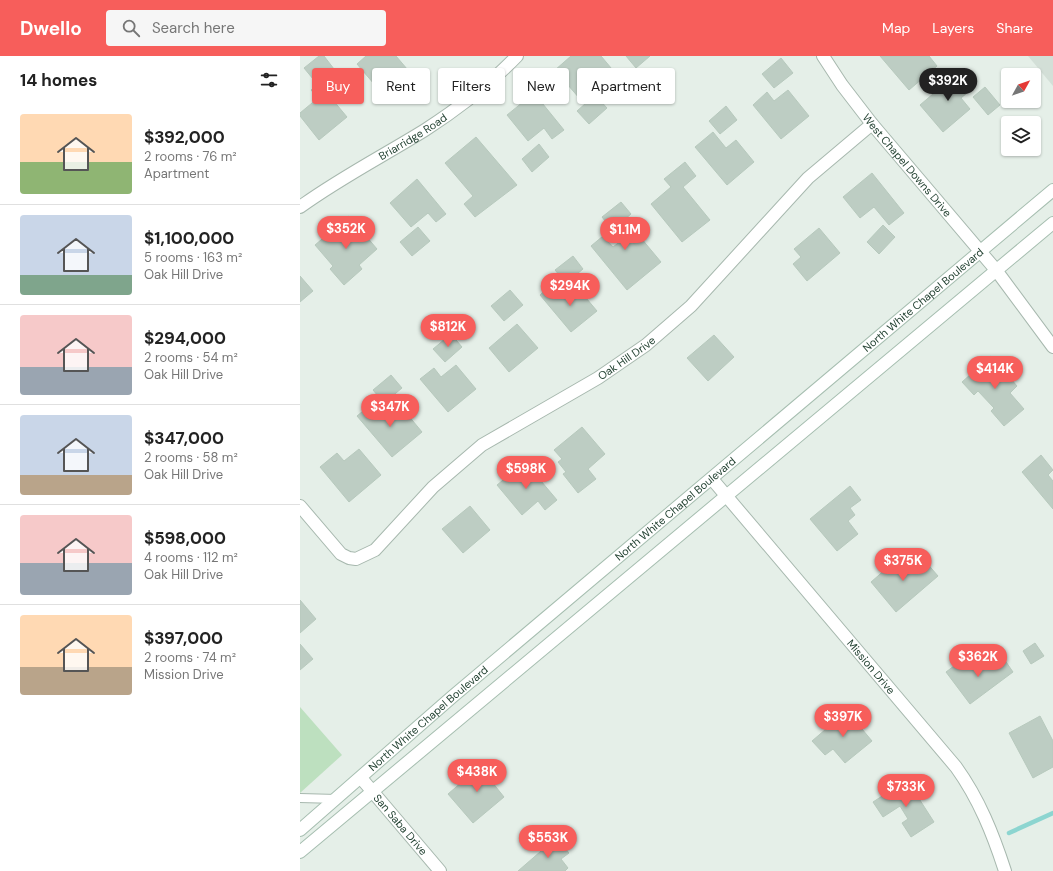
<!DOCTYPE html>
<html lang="en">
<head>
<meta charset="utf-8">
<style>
	:root { --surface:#fff; --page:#f6f6f6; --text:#222; --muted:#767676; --line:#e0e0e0; --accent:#f75e5b }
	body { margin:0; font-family:"DM Sans",sans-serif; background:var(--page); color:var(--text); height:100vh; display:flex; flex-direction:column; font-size:15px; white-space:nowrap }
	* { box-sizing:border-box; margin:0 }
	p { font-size:13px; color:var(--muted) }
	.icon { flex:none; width:22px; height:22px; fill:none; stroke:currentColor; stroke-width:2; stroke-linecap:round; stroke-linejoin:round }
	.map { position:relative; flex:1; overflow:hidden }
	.drawer { display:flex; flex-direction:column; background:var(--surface); width:300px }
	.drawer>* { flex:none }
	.hud { position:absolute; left:12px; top:12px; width:380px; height:36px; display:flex; gap:8px }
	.needle { width:26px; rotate:50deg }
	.tools { position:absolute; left:701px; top:12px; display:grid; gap:8px }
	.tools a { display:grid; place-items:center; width:40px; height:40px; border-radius:4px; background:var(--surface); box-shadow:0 1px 3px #0004; font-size:20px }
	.price { position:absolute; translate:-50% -34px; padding:0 9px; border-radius:14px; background:var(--accent); color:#fff; font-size:13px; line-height:26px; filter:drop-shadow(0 1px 2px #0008) }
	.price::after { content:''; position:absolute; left:50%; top:24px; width:12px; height:9px; margin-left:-6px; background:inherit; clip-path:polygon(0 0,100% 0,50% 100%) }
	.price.active { background:#222; color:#fff }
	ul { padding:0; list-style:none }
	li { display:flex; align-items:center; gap:12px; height:100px; padding:0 20px }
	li+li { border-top:1px solid var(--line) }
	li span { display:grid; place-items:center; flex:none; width:112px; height:80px; border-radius:4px; color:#555 }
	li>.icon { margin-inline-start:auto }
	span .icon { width:48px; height:48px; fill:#fffc; stroke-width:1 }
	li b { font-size:17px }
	h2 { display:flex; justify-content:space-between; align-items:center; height:48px; padding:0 20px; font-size:17px }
	.chip { padding:0 14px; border-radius:4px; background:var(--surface); box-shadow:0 1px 3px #0004; font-size:14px; line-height:36px }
	.chip.active { background:var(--accent); color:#fff }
	header { display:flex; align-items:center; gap:24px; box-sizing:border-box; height:56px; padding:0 20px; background:var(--accent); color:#fff }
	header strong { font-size:19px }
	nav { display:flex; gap:22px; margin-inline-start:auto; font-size:14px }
	.search { width:280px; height:36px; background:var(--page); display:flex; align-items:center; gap:10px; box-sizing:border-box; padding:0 14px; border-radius:4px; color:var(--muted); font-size:15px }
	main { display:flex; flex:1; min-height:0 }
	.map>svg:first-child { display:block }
</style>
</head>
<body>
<header>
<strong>Dwello</strong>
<div class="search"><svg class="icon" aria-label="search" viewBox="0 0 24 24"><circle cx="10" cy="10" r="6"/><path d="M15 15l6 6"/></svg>Search here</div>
<nav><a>Map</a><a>Layers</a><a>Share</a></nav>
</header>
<main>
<section class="drawer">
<h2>14 homes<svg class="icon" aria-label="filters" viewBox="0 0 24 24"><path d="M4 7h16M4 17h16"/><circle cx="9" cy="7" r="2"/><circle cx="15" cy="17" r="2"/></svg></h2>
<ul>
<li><span style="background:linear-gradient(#ffd9b3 60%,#8fb573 0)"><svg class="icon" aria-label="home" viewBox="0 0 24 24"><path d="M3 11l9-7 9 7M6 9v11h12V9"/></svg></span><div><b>$392,000</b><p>2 rooms · 76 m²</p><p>Apartment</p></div></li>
<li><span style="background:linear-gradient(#c9d6e8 75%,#7fa58c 0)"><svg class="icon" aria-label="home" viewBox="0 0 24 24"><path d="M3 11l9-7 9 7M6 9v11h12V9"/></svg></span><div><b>$1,100,000</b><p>5 rooms · 163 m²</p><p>Oak Hill Drive</p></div></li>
<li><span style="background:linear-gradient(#f6c9c9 65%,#9aa5b1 0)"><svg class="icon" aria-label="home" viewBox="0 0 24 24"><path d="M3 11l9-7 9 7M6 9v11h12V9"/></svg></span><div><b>$294,000</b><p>2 rooms · 54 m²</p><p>Oak Hill Drive</p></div></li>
<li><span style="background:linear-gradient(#c9d6e8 75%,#b9a48a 0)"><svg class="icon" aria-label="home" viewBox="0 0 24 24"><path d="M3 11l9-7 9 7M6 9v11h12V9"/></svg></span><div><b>$347,000</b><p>2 rooms · 58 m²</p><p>Oak Hill Drive</p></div></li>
<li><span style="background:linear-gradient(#f6c9c9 60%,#9aa5b1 0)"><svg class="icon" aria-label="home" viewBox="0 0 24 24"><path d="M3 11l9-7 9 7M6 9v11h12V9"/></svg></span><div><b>$598,000</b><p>4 rooms · 112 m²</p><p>Oak Hill Drive</p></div></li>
<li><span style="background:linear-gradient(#ffd9b3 65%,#b9a48a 0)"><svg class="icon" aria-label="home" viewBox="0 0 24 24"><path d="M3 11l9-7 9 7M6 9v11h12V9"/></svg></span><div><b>$397,000</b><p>2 rooms · 74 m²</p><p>Mission Drive</p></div></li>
</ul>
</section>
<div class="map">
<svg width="753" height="815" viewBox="0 0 753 815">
	<rect width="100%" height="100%" fill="#e5efe8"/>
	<polygon fill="#d3dfd7" points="728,0 753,0 753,30"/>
	<polygon fill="#bde0bf" points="0,651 42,699 0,737"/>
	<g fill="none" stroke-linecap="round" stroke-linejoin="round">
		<polyline stroke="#8cd5d0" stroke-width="4.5" points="709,777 753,757"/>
	</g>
	<g fill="#bdcdc3" stroke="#b7c9bd">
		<polygon points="19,0 24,0 34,13 18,26 47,61 19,84 0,60 0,57 18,42 11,34 18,29 4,12"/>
		<polygon points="66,0 96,0 113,20 86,42 57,8"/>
		<polygon points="271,0 301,0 322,25 312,33 304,22 280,43 255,14"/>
		<polygon points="326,0 350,0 336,12"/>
		<polygon points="580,0 629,0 637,10 609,34"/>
		<polygon points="481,2 493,17 474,32 462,18"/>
		<polygon points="660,15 673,32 661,42 670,53 643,76 620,49"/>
		<polygon points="685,31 700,49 688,59 673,41"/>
		<polygon points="488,34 509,60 481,83 453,49 467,36 474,45"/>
		<polygon points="234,37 264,74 252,83 244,72 228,85 207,59"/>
		<polygon points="295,39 307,52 289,68 277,55"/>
		<polygon points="426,50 437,64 420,78 409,65"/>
		<polygon points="413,76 426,92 436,84 454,106 427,129 395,91"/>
		<polygon points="176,81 217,129 175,161 164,148 173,140 145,107"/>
		<polygon points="239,88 249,101 232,116 222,103"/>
		<polygon points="385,106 396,120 383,131 410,164 382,186 351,148 371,131 364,123"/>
		<polygon points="572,117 604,157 589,169 574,151 560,162 543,141"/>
		<polygon points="117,123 146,158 136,166 128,157 111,171 90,147"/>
		<polygon points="321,146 331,158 318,169 334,188 341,182 361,206 327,234 291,190 303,180 313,191 321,185 302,161"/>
		<polygon points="49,160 77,193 59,209 62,213 44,229 30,213 33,210 15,189"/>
		<polygon points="583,169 595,181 579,198 567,186"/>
		<polygon points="118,171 130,185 112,200 100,186"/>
		<polygon points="519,172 540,197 507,225 493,208 501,201 494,193"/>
		<polygon points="273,200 283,213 266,227 255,214"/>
		<polygon points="0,220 13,235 0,246"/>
		<polygon points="250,230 261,243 276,230 297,255 271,276 240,239"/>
		<polygon points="210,234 223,249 204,265 191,250"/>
		<polygon points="217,268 238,292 209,316 189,292"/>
		<polygon points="151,278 162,291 145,306 133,293"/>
		<polygon points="414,279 434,301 408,325 387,302"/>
		<polygon points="691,300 717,330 710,337 724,353 704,370 691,355 694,352 678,335 674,339 662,326"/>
		<polygon points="156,309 176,333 148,356 120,323 134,312 141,321"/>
		<polygon points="91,319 102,332 84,347 73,334"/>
		<polygon points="75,345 90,364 103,353 122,376 92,401 57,360"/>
		<polygon points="282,371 305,398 288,413 296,423 278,437 263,418 266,416 258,406 262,403 254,394"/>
		<polygon points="59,393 81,419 49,446 20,411 37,397 44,405"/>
		<polygon points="741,399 753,414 748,419 753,425 753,453 722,416"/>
		<polygon points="225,406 257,444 245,454 238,445 222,459 197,429"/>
		<polygon points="550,430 561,444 550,452 555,459 548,465 558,478 537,495 510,463"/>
		<polygon points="170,450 190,474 163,497 142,473"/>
		<polygon points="602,499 615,514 625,505 638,520 596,556 571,526"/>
		<polygon points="0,544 16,563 0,577"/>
		<polygon points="735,587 744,600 731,608 723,595"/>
		<polygon points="0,588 13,603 0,614"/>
		<polygon points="666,601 675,612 685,605 690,613 704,603 713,616 670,648 646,616"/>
		<polygon points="547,655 572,685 545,707 533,693 525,699 512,685"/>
		<polygon points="740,660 753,685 753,711 733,722 709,677"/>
		<polygon points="184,707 197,722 192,726 204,741 173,767 148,738"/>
		<polygon points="607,724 634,766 611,781 602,767 608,763 600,750 583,761 573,746"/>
		<polygon points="256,782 269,797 261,803 268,812 265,815 218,815"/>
	</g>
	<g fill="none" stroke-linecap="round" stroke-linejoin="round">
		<g stroke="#a7b8ae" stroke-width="10">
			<polyline id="lane" points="0,742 37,743"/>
		</g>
		<g stroke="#a7b8ae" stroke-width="14">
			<g id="street">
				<path id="s1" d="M523 0 542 29 572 68 696 214 753 291"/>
				<path id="s2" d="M0 151C40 122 83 100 125 74 156 54 191 27 217 0"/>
				<path id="s3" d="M412 423 656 711C679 743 693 778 705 815"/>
				<path id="s4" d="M0 450 41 498 49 502 56 503 75 494 133 431 182 389 298 322 346 289 391 250 508 122 572 68"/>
				<path id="s5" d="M61 722 140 815"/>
			</g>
		</g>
		<g stroke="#a6beb0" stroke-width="14">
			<g id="secondary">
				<path id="s6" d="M0 774 152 641 753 134"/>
				<polyline points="0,796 753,167"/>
			</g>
		</g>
		<use href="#lane" stroke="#fff" stroke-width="8"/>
		<use href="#street" stroke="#fff" stroke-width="12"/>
		<use href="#secondary" stroke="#fff" stroke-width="12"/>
	</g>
	<g text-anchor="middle" stroke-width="3" stroke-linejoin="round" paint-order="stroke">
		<g font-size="11" fill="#234232" stroke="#f6fbf7">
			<text dy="4" stroke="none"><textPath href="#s2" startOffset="133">Briarridge Road</textPath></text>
			<text dy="4" stroke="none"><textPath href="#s1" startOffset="138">West Chapel Downs Drive</textPath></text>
			<text dy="4" stroke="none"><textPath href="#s6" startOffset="818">North White Chapel Boulevard</textPath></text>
			<text dy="4" stroke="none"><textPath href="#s4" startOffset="419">Oak Hill Drive</textPath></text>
			<text dy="4" stroke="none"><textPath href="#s6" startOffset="494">North White Chapel Boulevard</textPath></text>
			<text dy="4" stroke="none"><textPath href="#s3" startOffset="246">Mission Drive</textPath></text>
			<text dy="4" stroke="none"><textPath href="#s6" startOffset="170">North White Chapel Boulevard</textPath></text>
			<text dy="4" stroke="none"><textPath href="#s5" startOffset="61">San Saba Drive</textPath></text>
		</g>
	</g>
</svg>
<div class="tools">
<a><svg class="needle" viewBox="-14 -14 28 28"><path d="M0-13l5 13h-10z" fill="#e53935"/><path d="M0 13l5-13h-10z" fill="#767676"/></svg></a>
<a><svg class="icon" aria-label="layers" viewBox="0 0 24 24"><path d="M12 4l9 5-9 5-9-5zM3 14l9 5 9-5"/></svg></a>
</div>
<b class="price active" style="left:648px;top:46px">$392K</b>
<b class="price" style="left:46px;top:194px">$352K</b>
<b class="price" style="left:325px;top:195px">$1.1M</b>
<b class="price" style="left:270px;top:251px">$294K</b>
<b class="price" style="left:148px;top:292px">$812K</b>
<b class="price" style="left:695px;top:334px">$414K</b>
<b class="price" style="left:90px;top:372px">$347K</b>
<b class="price" style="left:226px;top:434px">$598K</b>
<b class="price" style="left:603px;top:526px">$375K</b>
<b class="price" style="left:678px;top:622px">$362K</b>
<b class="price" style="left:543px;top:682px">$397K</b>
<b class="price" style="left:177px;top:737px">$438K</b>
<b class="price" style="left:606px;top:752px">$733K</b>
<b class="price" style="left:248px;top:803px">$553K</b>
<div class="hud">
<a class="chip active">Buy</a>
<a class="chip">Rent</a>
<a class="chip">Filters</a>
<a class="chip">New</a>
<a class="chip">Apartment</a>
</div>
</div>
</main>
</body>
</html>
